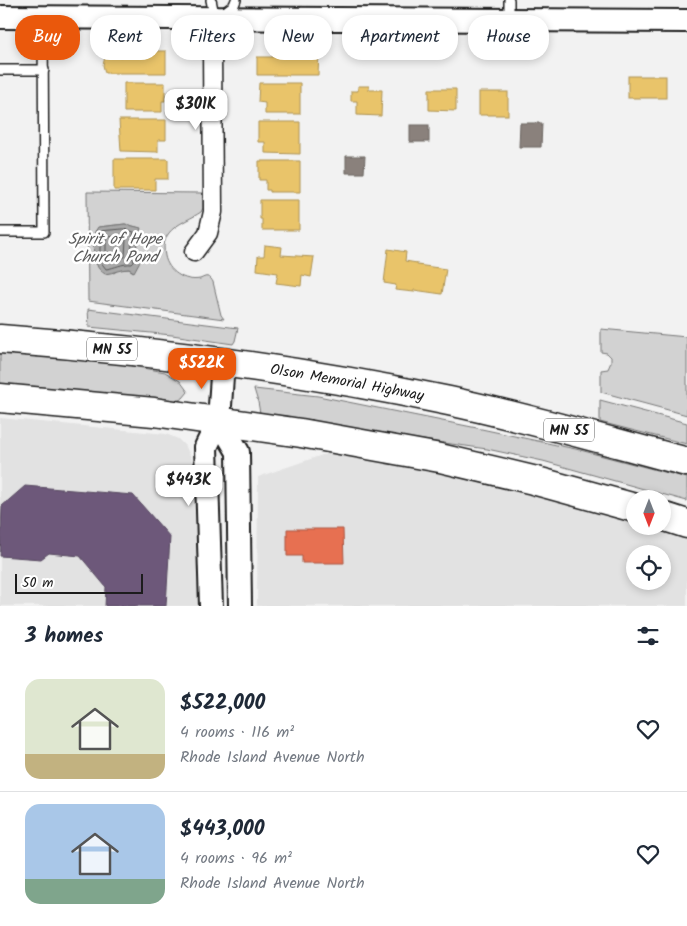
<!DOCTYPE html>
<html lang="en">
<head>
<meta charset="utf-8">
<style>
	:root { --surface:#fff; --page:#f2f2f3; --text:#1f2937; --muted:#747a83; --line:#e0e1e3; --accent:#ea580c }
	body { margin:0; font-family:Kalam,sans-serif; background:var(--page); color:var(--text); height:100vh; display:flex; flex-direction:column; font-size:19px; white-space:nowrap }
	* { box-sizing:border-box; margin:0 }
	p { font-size:16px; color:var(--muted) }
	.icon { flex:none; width:28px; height:28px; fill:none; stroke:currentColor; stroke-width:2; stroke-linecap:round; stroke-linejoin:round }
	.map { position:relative; height:606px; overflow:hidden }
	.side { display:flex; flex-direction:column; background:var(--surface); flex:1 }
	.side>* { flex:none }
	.top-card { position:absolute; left:15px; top:15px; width:658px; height:45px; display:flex; gap:10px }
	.needle { width:32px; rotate:180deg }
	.controls { position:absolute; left:626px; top:490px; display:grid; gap:10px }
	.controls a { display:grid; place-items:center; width:45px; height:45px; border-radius:50%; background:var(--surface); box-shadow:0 2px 8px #0003; font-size:25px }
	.scale { position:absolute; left:15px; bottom:12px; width:128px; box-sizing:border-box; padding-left:5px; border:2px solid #1c1c1c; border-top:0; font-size:14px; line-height:18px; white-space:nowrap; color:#1c1c1c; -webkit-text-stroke:4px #fff; paint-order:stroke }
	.price { position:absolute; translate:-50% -42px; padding:0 11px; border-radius:10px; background:#fff; color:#222; font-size:16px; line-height:32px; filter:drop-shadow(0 1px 2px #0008) }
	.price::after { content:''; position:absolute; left:50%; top:30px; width:15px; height:11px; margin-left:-8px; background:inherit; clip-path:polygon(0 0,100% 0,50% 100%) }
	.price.on { background:var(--accent); color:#fff }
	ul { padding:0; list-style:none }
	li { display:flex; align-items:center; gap:15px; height:125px; padding:0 25px }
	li+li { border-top:1px solid var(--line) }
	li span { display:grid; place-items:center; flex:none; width:140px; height:100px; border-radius:15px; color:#555 }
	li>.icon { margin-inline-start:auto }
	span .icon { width:60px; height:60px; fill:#fffc; stroke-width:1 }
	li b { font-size:21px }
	h2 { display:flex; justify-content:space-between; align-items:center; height:60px; padding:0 25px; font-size:21px }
	.pill { padding:0 18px; border-radius:20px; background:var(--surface); box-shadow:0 2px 8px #0003; font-size:18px; line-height:45px }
	.pill.on { background:var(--accent); color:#fff }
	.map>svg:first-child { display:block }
</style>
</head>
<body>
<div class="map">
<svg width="687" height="606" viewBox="0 0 687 606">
	<rect width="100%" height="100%" fill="#f2f2f2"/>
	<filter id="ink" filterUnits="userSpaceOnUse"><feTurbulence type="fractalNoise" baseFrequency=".02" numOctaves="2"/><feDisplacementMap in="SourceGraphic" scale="10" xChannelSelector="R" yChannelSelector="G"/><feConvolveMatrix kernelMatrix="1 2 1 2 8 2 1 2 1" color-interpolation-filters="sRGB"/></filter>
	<g filter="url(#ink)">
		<g fill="#e2e2e2" fill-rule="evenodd">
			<polygon points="0,418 166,434 178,439 186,447 196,468 203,606 0,606"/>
			<path d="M334 451 490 482 635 522V526H650L687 536V606H257L258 477ZM635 554H662V581H635Z"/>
		</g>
		<g fill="#d2d2d2" stroke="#777" fill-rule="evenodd">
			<path d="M87 192 203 193V208L201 212C183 224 159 228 165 256 168 271 184 282 200 279 203 278 205 276 208 277 210 277 212 280 213 282L221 315 224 319 88 301ZM125 224 140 228C136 242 136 257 133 272L129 269H119L114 273 95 263V231L99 227Z"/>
			<polygon points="88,309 238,328 235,341 233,344 172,335 89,327"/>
			<polygon points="601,329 687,337 687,415 601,392 601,370 608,369 611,362 611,357 607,353 601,352"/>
			<polygon points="0,350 98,360 165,372 180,381 188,392 183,398 175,402 0,386"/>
			<polygon points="254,389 318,396 472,427 580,450 687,478 687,501 543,461 487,449 416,439 285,416 260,413 258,402"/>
			<polygon points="600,400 687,423 687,444 600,422"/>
		</g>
		<path fill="#a8a8a8" stroke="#707070" d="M125 224 141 228C137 240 134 250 140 261L134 272 129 269C120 269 114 273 105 274 101 271 98 269 97 265 92 256 92 234 98 227Z"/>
		<g fill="#e9c46a" stroke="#ac9253">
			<polygon points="121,49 130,49 130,51 166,51 166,73 105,73 103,65 105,57 121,57"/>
			<polygon points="273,51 319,52 318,75 257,75 257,57 273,57"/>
			<rect x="628" y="76" width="38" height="22"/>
			<polygon points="124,83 165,83 165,101 162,101 162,112 124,112"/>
			<polygon points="259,83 300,83 300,114 265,114 265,103 258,102"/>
			<polygon points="358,86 369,86 369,90 382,90 381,116 357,115 357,101 351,101 351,91 358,91"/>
			<polygon points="429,89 456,89 456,111 429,110"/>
			<rect x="479" y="92" width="29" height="23"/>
			<polygon points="119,120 166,120 166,140 158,140 158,152 121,151"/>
			<polygon points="258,122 300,122 300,154 265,153 265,142 258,142"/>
			<polygon points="114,159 168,159 168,179 155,179 155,190 114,190"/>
			<polygon points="259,161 300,161 300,192 270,192 270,190 266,190 266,180 259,180"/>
			<polygon points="260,200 299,200 299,230 262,230 262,219 260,219"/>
			<polygon points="265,245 282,247 281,255 314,257 311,277 302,275 301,286 276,283 278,273 257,270 258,256 264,256"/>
			<polygon points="388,249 406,252 405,261 417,263 417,265 446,269 442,294 414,290 414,292 395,290 396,285 384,283"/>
		</g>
		<polygon fill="#e76f51" stroke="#aa5641" points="287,529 343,529 344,563 302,563 302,556 287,556"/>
		<polygon fill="#6d597a" stroke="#55475e" points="25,486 133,495 170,537 166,606 105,606 106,587 80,556 49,553 41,559 0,556 2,506"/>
		<g fill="#8a817c" stroke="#69635f">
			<polygon points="520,123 542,123 541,147 519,147"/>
			<rect x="410" y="125" width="19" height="17"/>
			<polygon points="346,156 365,156 364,173 346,173"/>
		</g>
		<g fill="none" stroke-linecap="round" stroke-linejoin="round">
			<g stroke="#545454" stroke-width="1">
				<path d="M124 229 134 232C131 243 131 252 134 262L132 264C122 263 115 268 106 269L100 261V233L102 231Z"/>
				<polygon points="123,235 126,238 125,257 108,262 106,259 106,238"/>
			</g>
			<g stroke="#1c1c1c" stroke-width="12">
				<g id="service">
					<polyline points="211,0 215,19 234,5 236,0"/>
					<polyline points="509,0 509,20"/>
					<polyline points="0,70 44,70"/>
					<polyline points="0,232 44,232 43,17"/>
				</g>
			</g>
			<g stroke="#1c1c1c" stroke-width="21">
				<polyline id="minor" points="194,252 208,233 213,212 212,42 215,19"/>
			</g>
			<g stroke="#1c1c1c" stroke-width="26">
				<g id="tertiary">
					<polyline points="0,17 687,21"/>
					<polyline points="219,420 238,452 240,606"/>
					<polyline points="211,606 206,447 219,420 223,362"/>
				</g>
			</g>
			<g stroke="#1c1c1c" stroke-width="31">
				<g id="trunk">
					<path id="s1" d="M0 339C151 350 301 370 449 401 529 418 608 441 687 462"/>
					<polyline points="0,398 154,412 301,433 440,458 533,480 635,508"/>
					<polyline points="662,516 687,524"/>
				</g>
			</g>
			<use href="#service" stroke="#fff" stroke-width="9"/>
			<use href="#minor" stroke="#fff" stroke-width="18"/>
			<use href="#tertiary" stroke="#fff" stroke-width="22"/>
			<use href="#trunk" stroke="#fff" stroke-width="28"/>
		</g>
	</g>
	<g text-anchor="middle" stroke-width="5" stroke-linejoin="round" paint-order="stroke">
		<g fill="#fff" stroke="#606060" stroke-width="1">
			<rect x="87" y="337.5" width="50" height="23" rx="4"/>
			<rect x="544" y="418.5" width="50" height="23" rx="4"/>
		</g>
		<g font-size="14" font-weight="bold" fill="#1c1c1c">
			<text x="112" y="354">MN 55</text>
			<text x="569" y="435">MN 55</text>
		</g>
		<g font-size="15" fill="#1c1c1c" stroke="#fff">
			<text dy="5" stroke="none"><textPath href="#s1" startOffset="350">Olson Memorial Highway</textPath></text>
		</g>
		<g font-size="16" font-style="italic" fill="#5b5b5b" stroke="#fff">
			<text x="115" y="244">Spirit of Hope<tspan x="115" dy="18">Church Pond</tspan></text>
		</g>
	</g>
</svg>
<div class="controls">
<a><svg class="needle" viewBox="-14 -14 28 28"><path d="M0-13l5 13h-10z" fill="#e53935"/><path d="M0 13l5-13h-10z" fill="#747a83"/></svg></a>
<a><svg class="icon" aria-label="locate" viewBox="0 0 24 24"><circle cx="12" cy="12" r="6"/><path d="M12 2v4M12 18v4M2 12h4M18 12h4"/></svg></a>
</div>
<div class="scale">50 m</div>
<b class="price" style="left:196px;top:131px">$301K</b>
<b class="price on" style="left:202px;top:390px">$522K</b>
<b class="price" style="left:189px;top:507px">$443K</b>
<div class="top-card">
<a class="pill on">Buy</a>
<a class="pill">Rent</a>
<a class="pill">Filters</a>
<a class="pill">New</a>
<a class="pill">Apartment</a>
<a class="pill">House</a>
</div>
</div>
<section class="side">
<h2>3 homes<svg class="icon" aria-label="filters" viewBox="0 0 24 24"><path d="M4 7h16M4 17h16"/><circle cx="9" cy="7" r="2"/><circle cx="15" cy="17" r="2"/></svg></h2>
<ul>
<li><span style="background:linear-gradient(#dfe7d0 75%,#c2b280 0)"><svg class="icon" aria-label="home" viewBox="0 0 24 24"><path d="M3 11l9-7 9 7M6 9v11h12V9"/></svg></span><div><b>$522,000</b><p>4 rooms · 116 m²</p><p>Rhode Island Avenue North</p></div><svg class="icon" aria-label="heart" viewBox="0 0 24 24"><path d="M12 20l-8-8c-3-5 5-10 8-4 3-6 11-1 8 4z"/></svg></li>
<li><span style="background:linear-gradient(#a9c7e8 75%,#7fa58c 0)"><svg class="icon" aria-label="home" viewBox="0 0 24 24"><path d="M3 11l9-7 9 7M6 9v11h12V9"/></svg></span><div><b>$443,000</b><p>4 rooms · 96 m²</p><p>Rhode Island Avenue North</p></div><svg class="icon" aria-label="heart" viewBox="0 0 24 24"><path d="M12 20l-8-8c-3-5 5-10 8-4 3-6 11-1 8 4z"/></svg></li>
</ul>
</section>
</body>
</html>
